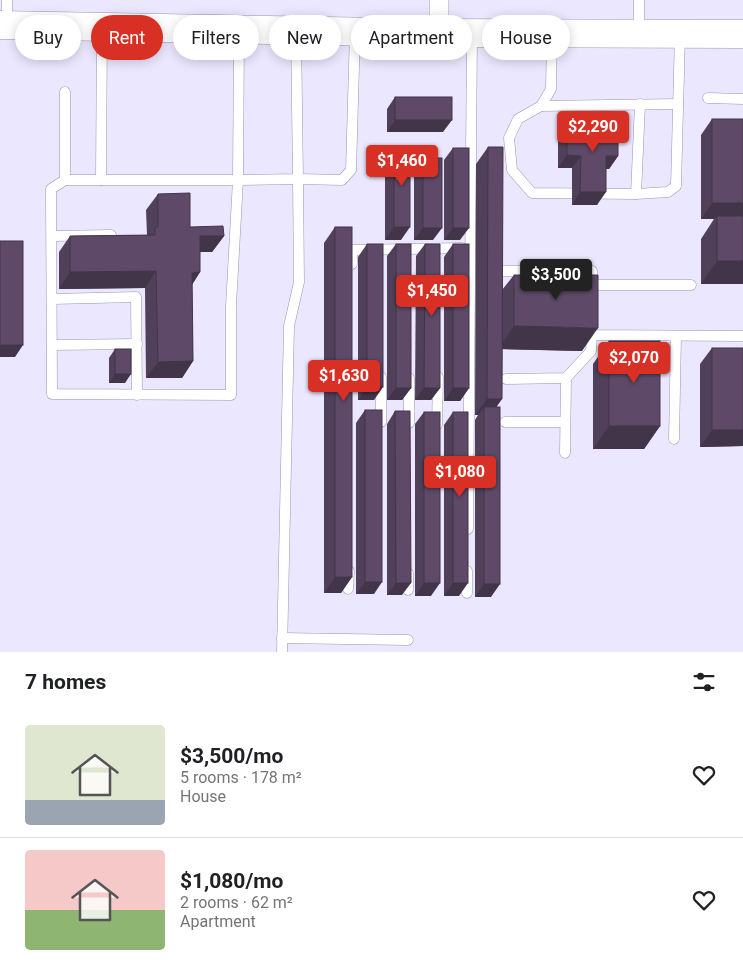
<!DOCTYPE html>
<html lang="en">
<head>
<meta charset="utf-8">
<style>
	:root { --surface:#fff; --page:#f2f2f2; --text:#202124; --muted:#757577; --line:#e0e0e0; --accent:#d93025 }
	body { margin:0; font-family:Roboto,sans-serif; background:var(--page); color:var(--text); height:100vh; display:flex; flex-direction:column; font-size:19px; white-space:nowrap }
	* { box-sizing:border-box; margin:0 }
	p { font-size:16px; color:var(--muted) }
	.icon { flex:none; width:28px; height:28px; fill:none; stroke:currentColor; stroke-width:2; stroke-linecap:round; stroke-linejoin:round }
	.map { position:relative; height:652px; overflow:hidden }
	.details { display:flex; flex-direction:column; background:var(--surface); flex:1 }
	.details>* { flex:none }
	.guide { position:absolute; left:15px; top:15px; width:714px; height:45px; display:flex; gap:10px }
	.price { position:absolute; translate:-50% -42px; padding:0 11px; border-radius:5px; background:var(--accent); color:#fff; font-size:16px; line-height:32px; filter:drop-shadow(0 1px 2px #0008) }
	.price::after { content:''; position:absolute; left:50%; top:30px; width:15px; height:11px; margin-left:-8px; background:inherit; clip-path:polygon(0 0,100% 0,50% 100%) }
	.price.on { background:#222; color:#fff }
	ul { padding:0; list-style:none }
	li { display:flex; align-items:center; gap:15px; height:125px; padding:0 25px }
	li+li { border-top:1px solid var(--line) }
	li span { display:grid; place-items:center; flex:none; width:140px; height:100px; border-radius:5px; color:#555 }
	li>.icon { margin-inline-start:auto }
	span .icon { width:60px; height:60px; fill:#fffc; stroke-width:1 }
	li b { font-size:21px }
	h2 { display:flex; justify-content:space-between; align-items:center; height:60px; padding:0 25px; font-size:21px }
	.chip { padding:0 18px; border-radius:22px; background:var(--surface); box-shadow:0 2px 12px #0003; font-size:18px; line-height:45px }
	.chip.on { background:var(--accent); color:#fff }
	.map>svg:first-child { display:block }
</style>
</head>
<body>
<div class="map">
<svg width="743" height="652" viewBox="0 0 743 652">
	<rect width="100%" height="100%" fill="#ebe7fe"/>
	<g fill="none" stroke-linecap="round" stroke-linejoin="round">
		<g stroke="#9a93b7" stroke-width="11">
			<g id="lane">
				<polyline points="7,24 7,0"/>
				<polyline points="102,27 101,180 238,180 239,30"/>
				<polyline points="639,31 639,0"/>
				<polyline points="552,36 551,89 541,106 518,119 509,138 512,170 532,193 636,194 668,192 676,186 680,34"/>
				<polyline points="65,92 65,180 101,180"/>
				<polyline points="708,98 743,99"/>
				<polyline points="541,106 678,104"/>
				<polyline points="65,180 51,189 52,394 231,395 231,306 238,180 298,179 296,32"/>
				<polyline points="636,194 640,104"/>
				<polyline points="52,236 111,235"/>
				<polyline points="352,264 352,250 462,248"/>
				<polyline points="502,271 592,271 592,287"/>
				<polyline points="592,285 691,285"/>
				<polyline points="52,299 136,297 137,395"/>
				<polyline points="592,324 592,335 743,336"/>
				<polyline points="52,345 137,344"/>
				<polyline points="506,379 566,378 591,351 592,335"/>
				<polyline points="381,422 381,377"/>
				<polyline points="505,422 565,422"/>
				<polyline points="409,423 409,378"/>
				<polyline points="437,425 438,377"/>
				<polyline points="674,439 676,336"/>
				<polyline points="565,453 566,378"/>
				<polyline points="468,529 472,34"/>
				<polyline points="348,589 349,571"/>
				<polyline points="408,590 408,573"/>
				<polyline points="467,593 467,571"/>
				<polyline points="282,638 408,640"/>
				<polyline points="282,652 289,326 299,282 298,179 342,180 351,170 355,32"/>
			</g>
		</g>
		<g stroke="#9a93b7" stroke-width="20">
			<polyline id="street" points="439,0 439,33"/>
		</g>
		<g stroke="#9a93b7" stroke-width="29">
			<polyline id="primary" points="0,25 439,33 743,34"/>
		</g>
		<use href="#lane" stroke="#fff" stroke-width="10"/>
		<use href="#street" stroke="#fff" stroke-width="19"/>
		<use href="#primary" stroke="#fff" stroke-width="28"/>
	</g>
	<g fill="#514059">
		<polygon points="395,97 443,132 387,132 387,109"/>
		<polygon points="712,119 743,284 701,284 701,239 714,219 701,219 701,135"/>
		<polygon points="567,124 618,156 609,169 606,169 597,205 572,205 572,168 558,168 558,136"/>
		<polygon points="394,147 401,240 385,240 385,160"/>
		<polygon points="488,147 502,290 514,275 582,351 502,349 496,407 491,597 475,597 475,420 478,415 475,415 476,164"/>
		<polygon points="453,148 460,240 444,240 444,160"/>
		<polygon points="423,158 433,240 414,240 414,171"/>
		<polygon points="158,194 190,227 224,236 212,252 200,252 200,272 192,285 193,361 182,378 146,378 145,288 59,289 59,252 70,236 147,235 146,210"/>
		<polygon points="335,227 352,577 341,593 324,593 324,243"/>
		<polygon points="367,244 374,400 358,400 358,257"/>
		<polygon points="396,244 411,388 402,400 387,400 387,256"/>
		<polygon points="425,244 440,388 431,400 415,400 416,256"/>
		<polygon points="453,244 469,388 460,401 444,401 444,257"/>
		<polygon points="609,341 660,426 644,449 593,449 593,364"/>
		<polygon points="712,348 743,348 743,446 700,447 700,364"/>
		<polygon points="115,349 125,383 109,383 109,358"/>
		<polygon points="365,410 374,594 356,594 356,423"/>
		<polygon points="395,411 402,595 387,595 387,424"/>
		<polygon points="424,412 431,596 415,596 415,424"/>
		<polygon points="453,412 459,596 444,596 444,425"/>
	</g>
	<g fill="#423449">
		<polygon points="395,120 452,120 443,132 387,132"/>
		<polygon points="567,155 581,156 572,168 558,168"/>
		<polygon points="606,156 618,156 609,169 598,169"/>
		<polygon points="580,192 606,192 597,205 572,205"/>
		<polygon points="712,203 743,203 743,219 717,216 714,219 701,219"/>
		<polygon points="394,227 410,227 401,240 385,240"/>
		<polygon points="423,228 442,228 433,240 414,240"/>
		<polygon points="453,228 469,228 460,240 444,240"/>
		<polygon points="200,236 224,236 212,252 188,252"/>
		<polygon points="717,261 743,261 743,284 701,284"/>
		<polygon points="156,271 145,288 59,289 70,272"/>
		<polygon points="200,272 189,289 192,273"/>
		<polygon points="514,326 598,328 582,351 498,349"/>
		<polygon points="0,345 23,345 15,357 0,357"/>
		<polygon points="193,361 182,378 146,378 158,362"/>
		<polygon points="115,374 131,374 125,383 109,383"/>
		<polygon points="367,387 383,387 374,400 358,400"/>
		<polygon points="396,388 411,388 402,400 387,400"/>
		<polygon points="424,388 440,388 431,400 415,400"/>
		<polygon points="453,388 469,388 460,401 444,401"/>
		<polygon points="487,399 502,399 491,415 484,407 478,415 475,415"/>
		<polygon points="609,426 660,426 644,449 593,449"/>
		<polygon points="712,430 743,430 743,446 700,447"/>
		<polygon points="335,577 352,577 341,593 324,593"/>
		<polygon points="365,582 382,582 374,594 356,594"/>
		<polygon points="396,583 411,583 402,595 387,595"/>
		<polygon points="424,583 440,583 431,596 415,596"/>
		<polygon points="453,583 468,583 459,596 444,596"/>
		<polygon points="484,584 500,584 491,597 475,597"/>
	</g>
	<g fill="#5e4a68" stroke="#423449">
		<rect x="395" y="97" width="57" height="23"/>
		<rect x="712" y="119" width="31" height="84"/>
		<polygon points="567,124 618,125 618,156 606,156 606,192 580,192 581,156 567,155"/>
		<rect x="394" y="147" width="16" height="80"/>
		<polygon points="488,147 503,147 502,399 487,399"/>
		<rect x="453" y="148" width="16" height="80"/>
		<rect x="423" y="158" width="19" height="70"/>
		<polygon points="190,193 190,227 223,226 224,236 200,236 200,272 192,273 193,361 158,362 156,271 70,272 70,236 155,235 155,227 158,227 158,194"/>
		<rect x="717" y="216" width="26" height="45"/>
		<rect x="335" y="227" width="17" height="350"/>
		<rect x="0" y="241" width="23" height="104"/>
		<rect x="367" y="244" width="16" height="143"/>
		<rect x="396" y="244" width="15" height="144"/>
		<polygon points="425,244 440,244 440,388 424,388"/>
		<rect x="453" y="244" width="16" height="144"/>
		<polygon points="514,275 598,275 598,328 514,326"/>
		<rect x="609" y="341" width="51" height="85"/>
		<rect x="712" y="348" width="31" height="82"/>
		<rect x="115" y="349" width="16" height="25"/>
		<rect x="484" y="407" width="16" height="177"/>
		<rect x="365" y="410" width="17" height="172"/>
		<polygon points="395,411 410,411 411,583 396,583"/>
		<rect x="424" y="412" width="16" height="171"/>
		<rect x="453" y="412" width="15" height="171"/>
	</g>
</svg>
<b class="price" style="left:593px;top:153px">$2,290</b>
<b class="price" style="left:402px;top:187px">$1,460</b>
<b class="price on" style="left:556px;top:301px">$3,500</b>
<b class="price" style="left:432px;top:317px">$1,450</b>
<b class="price" style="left:634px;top:384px">$2,070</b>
<b class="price" style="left:344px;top:402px">$1,630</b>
<b class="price" style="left:460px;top:498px">$1,080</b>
<div class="guide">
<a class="chip">Buy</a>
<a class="chip on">Rent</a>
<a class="chip">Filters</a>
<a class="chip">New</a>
<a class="chip">Apartment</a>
<a class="chip">House</a>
</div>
</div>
<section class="details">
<h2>7 homes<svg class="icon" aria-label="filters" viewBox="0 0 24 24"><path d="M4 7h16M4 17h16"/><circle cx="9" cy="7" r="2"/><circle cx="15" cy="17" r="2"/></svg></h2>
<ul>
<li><span style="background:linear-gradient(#dfe7d0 75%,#9aa5b1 0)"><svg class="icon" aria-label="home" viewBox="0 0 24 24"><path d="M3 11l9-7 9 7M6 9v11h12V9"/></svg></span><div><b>$3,500/mo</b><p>5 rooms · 178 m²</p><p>House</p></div><svg class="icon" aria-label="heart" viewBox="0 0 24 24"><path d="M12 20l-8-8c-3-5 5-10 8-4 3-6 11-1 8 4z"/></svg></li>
<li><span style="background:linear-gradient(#f6c9c9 60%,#8fb573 0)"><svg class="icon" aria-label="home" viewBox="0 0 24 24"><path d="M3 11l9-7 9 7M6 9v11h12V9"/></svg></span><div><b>$1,080/mo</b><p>2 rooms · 62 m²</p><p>Apartment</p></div><svg class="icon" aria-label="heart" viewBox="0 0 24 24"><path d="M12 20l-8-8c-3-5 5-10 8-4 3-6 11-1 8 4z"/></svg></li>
</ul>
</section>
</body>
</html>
